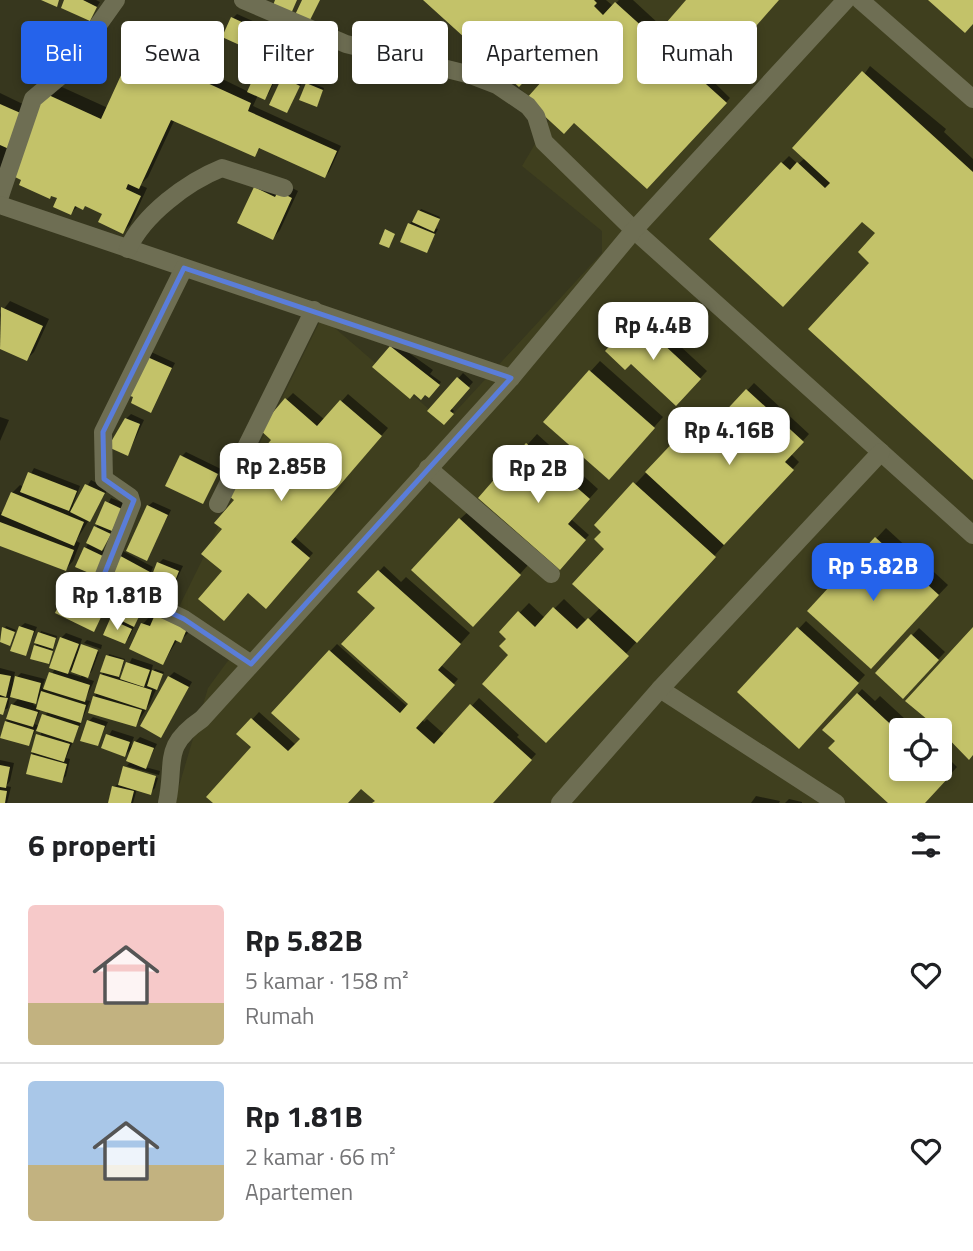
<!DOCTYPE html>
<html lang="id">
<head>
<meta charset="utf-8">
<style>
	:root { --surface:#fff; --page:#f2f2f2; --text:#202124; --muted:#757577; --line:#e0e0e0; --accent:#2563eb }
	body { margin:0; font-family:"Titillium Web",sans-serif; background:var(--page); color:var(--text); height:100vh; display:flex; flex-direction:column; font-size:26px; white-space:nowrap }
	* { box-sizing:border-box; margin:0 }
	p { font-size:23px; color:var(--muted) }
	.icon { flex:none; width:38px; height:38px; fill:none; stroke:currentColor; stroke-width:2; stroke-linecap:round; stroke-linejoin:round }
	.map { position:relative; height:803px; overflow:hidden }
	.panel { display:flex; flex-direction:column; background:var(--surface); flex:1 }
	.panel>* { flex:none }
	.top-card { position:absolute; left:21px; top:21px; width:931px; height:63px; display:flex; gap:14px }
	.controls { position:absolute; left:889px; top:718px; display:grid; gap:14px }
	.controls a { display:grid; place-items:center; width:63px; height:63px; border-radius:7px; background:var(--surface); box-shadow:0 4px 10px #0003; font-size:35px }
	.price { position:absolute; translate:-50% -60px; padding:0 16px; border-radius:14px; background:#fff; color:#222; font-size:23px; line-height:46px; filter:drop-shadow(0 2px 4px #0008) }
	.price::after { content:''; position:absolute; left:50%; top:42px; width:21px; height:16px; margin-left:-10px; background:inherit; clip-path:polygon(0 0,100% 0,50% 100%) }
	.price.on { background:var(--accent); color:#fff }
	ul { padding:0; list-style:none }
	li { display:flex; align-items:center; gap:21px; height:175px; padding:0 28px }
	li+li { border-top:2px solid var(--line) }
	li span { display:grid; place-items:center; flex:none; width:196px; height:140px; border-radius:7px; color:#555 }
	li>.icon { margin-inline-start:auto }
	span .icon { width:84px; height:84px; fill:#fffc; stroke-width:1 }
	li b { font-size:30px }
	h2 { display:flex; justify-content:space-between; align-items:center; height:84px; padding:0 28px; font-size:30px }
	.pill { padding:0 24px; border-radius:7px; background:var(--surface); box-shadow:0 4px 10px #0003; font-size:24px; line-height:63px }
	.pill.on { background:var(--accent); color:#fff }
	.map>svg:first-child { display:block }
</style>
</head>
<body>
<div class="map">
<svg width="973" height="803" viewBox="0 0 973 803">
	<rect width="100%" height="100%" fill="#37371e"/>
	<path fill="#3f3f1e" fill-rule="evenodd" d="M425 0H973V803H174L208 688 233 654 177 611 322 317 445 423 602 253V231L522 166 551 117ZM901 730H940V768H901Z"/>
	<g fill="#0007" fill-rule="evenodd">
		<polygon points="66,0 96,0 100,2 89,19"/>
		<polygon points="425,0 606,0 613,6 619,0 633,0 672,36 670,39 730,98 655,180 562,61 551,51"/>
		<polygon points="237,14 271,29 258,51 233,18"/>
		<polygon points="144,41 249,92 270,46 275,41 289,48 269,93 265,98 258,95 253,106 341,146 329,172 324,176 261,147 254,155 175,119 148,177 140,185 147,188 130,225 123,232 104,213 86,204 78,206 71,213 60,198 22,184 53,83 108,108 134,50"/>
		<polygon points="295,52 308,58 298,78 303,81 286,111 283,78 290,72"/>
		<polygon points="870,66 946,129 944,132 973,159 973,477 877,233 863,219 783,304 782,163 789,156 798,164 805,158"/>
		<polygon points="309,82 324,88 318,103 307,84"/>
		<polygon points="0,93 31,108 0,173"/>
		<polygon points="286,185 298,191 280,230 273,238 255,188"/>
		<polygon points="421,209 440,217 435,228 438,229 426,251 410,224"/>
		<polygon points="10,301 49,319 34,352 27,359 0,347 0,314"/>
		<polygon points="641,315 662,334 664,331 707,371 676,404 631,362 607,351"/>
		<polygon points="395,343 433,370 430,374 441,382 429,396 391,347"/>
		<polygon points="149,351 175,363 150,411"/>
		<polygon points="600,361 663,417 618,468 545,421"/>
		<polygon points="463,373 473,382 451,408 454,411 444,423 441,398"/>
		<polygon points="754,383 809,434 791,454 799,462 556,731 511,655 508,639 501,632 529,603 545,618 564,599 587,621 601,607 607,548 603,532 596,525 686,431 698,443"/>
		<polygon points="293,393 325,420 348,394 388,428 295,537 313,553 271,602 224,571 224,529 236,500 274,440 286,400"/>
		<polygon points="131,414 144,420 128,454 126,419"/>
		<polygon points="0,417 9,420 0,441"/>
		<polygon points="537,434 598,489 571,519 589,535 560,567 480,498"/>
		<polygon points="186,452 221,469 203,502 181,457"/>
		<polygon points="34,468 80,486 73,505 75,506 91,480 108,489 76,541 80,543 73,561 66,569 0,544 0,512 3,514 12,493 20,485 24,487"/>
		<polygon points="111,498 126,504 102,549 108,552 100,570 86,548"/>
		<polygon points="153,502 171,510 147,558 148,506"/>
		<polygon points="470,510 529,564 483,615 460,519"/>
		<polygon points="886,528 948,585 880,657 809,611"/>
		<polygon points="121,550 153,567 143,591 106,576"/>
		<polygon points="163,559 183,566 166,602 159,563"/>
		<polygon points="384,566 401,582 406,577 470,633 441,665 458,679 422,719 424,722 427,719 445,735 479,698 519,735 517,737 536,754 492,803 375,803 377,801 361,787 346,803 216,803 208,797 253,747 239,734 259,712 296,745 302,739 314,668 337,644 408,707 417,696 377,608 360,592"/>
		<polygon points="70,590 107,607 94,630 57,612"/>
		<polygon points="144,604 129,638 124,642 112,620 116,616 123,618"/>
		<polygon points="150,616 195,617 188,633 181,640 178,639 163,663 143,624"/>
		<polygon points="806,621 865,675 806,739 739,692"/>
		<polygon points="25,623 37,627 25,654 20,627"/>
		<polygon points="6,626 16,630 9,644 0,640"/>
		<polygon points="919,628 945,652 903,697 877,673"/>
		<polygon points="41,631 57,636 49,662 36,646"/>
		<path d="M66 633 82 639 79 648 83 645 99 652 92 671 85 678 94 681 85 700 90 701 66 758 70 759 66 776 61 781 32 755 42 731 36 729 29 744 6 722 12 705 19 698 10 696 8 708 0 712V668L15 672 13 681 21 673 45 679 42 688 45 689 55 668 61 638ZM70 670 82 674 81 677 68 673ZM41 696 38 706 33 705ZM41 708 48 711 40 726 34 724Z"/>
		<polygon points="87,640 102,645 101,649 84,643"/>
		<polygon points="109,654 125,659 119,678 122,679 132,658 153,665 150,675 155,669 164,672 150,703 136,725 95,697"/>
		<polygon points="174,672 192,682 161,736 169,677"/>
		<polygon points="862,689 875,701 880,696 917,730 901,730 901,768 940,768 940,750 957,767 924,803 891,803 831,748 837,741 825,729"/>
		<polygon points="93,717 108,722 97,744 89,721"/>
		<polygon points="112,730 134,737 130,747 140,737 157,744 145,767 160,771 159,775 127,766 131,761 135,745 125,755 103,747"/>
		<polygon points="0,760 14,763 10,781 6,786 11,787 7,803 0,803"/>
		<polygon points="126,769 158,778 155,788 150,793 137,789 133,803 110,803 113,787 121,783"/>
		<polygon points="756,796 780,801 779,803 751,803"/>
		<polygon points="789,799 802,802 802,803 785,803"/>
	</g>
	<g fill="#c3c269">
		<polygon points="41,0 59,0 57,7"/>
		<polygon points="64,0 83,0 97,7 90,21 61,8"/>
		<polygon points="275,0 297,0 290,16 272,8"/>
		<polygon points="302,0 320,0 309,22 295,15"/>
		<polygon points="423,0 594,0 597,3 594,6 603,15 615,2 727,103 647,189 574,123 564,134 526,99 560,61 551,53 519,87"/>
		<polygon points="686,0 779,0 719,68 666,23"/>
		<polygon points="928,0 973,0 973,24 965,33"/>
		<polygon points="231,17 268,34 259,54 222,37"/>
		<polygon points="280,22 294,29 286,47 272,41"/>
		<polygon points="268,45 286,53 265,100 247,92"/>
		<polygon points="133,49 251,103 248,111 337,151 325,178 259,148 255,157 171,120 139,189 128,184 126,189 141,196 123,234 98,222 102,214 85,206 83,210 75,206 71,215 53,207 57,198 51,196 50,199 19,185 21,180 11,175 42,92 101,119"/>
		<polygon points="292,53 308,59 300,78 284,72"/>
		<polygon points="862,71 973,172 973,480 808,329 869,263 858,252 875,233 862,222 783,307 709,239 781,162 790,170 797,162 825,188 830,183 792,148"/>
		<polygon points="282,77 300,86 287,113 269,105"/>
		<polygon points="306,83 323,90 317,107 299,100"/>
		<polygon points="0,104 25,115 9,149 0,145"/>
		<polygon points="254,187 275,197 278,191 292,198 273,240 237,223"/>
		<polygon points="418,210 440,219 434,232 412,222"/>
		<polygon points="408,223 435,234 427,253 400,242"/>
		<polygon points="385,229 395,234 389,248 379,244"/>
		<polygon points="1,307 43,326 27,361 0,349"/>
		<polygon points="635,318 701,379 676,406 631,364 625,370 605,351"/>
		<polygon points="390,346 440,385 429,398 425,395 421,400 414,394 410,399 372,367"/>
		<polygon points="143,355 172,368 151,413 131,403 133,397 125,394"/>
		<polygon points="589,370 655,428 609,480 543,422"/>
		<polygon points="457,377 470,388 450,411 454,414 444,425 427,411"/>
		<polygon points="746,389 804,442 785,462 794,470 724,545 645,472 680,435 693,446"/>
		<polygon points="285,398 317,426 340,400 382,436 291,542 310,558 266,609 248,593 224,621 198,599 222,571 201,554 222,529 214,523 234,500 225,493 271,440 259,429"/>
		<polygon points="125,418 140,424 128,456 108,447"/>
		<polygon points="526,443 590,499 568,524 586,540 560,570 478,498"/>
		<polygon points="180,455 218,474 203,504 165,486"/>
		<polygon points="28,472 77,491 69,511 20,492"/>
		<polygon points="633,482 716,557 637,643 572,584 604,549 594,539 601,532 594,525"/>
		<polygon points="85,484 105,493 90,522 70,512"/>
		<polygon points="11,492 84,522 74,546 1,515"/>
		<polygon points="105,501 122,509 112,531 95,524"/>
		<polygon points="147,505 168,515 147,561 126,551"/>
		<polygon points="459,518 521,575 473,627 411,570"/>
		<polygon points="0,522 74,550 66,571 0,546"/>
		<polygon points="94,526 111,534 102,551 86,543"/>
		<polygon points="875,537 939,595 871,669 807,611"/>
		<polygon points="84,547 105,557 96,576 75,567"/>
		<polygon points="115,553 150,572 139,597 104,577"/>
		<polygon points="157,562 179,571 166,604 144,596"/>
		<polygon points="378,570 461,644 438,670 455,685 416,728 434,744 470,704 532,760 493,803 372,803 375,801 361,789 348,803 213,803 206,797 251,747 236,734 251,718 288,751 300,739 271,713 329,650 400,713 408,704 341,644 375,608 357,592"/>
		<polygon points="98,586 115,594 107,609 90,601"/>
		<polygon points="64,594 103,613 94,632 55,613"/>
		<polygon points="130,599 144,606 134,627 120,620"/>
		<polygon points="553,607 577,629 588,618 629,656 546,743 482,684 508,655 499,646 506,639 499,632 518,611 535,627"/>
		<polygon points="157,610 189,624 181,643 175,640 163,665 129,649 141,623 150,626"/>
		<polygon points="110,619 132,629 125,644 103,635"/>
		<polygon points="19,626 34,631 26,656 10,651"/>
		<polygon points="2,627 15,632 10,646 0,642"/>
		<polygon points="797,627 859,683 799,749 737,692"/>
		<polygon points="973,627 973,755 969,760 940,730 905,701"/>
		<polygon points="38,632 56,638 53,649 34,643"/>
		<polygon points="911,634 939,660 903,699 875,673"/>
		<polygon points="60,637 79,644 68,674 49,668"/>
		<polygon points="81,644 98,650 88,678 71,672"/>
		<polygon points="34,645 53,651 49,664 30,659"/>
		<polygon points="106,655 124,660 119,677 100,672"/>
		<polygon points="126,662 150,670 144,687 120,679"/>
		<polygon points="152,670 163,674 157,690 147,686"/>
		<polygon points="49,672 90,685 85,702 43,689"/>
		<polygon points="0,674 11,676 6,697 0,695"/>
		<polygon points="100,674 152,690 146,710 94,693"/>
		<polygon points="15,676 41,683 36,704 10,697"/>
		<polygon points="168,676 189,687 161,738 140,726"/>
		<polygon points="41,691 86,705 81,723 36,709"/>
		<polygon points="857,693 901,734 901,768 939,768 949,777 925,803 888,803 828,748 835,741 822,730"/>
		<polygon points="93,696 142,710 136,727 88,713"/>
		<polygon points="0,697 8,698 3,715 0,714"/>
		<polygon points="11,704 38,712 33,727 6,719"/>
		<polygon points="42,714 79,726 73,743 36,731"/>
		<polygon points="87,720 105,726 98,746 80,741"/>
		<polygon points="5,721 34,730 29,746 0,738"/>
		<polygon points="36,734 70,744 64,762 31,752"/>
		<polygon points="106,734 130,742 125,757 101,748"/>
		<polygon points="134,741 154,748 146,769 126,761"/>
		<polygon points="31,754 67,764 62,783 26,774"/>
		<polygon points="0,765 10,767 6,788 0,787"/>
		<polygon points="123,766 156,776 151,795 118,785"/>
		<polygon points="112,786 134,791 131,803 108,803"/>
		<polygon points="0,790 7,791 5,803 0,803"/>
	</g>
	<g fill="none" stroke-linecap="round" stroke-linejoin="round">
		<g stroke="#6e6e53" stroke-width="18">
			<polyline points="243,0 346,44 471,75 497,85 528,106 536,116 544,142 634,230 973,535"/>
			<polyline points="860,0 973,99"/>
			<polyline points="0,196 33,99 64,73 116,0"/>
			<polyline points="0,205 511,378"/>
			<path d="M128 249C143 215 187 182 222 168L284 188"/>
			<polyline points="184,268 103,432 104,479 130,497 132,504 102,580 184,619 251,664"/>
			<polyline points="428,468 551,574"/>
			<polyline points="218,504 314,310"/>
			<polyline points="660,689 836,803"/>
			<path d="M167 803C176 761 161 747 202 719L511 378 634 230 846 0"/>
			<polyline points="560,803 660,689 881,452"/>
		</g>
	</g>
	<path fill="none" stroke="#5a7dd9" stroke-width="5" stroke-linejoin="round" d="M184 268 511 378 251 664 184 619 102 580 134 500 104 479 103 432Z"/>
</svg>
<div class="controls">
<a><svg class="icon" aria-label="locate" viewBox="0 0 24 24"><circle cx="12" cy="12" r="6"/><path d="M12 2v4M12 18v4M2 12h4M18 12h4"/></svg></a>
</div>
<b class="price" style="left:653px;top:362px">Rp 4.4B</b>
<b class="price" style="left:729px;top:467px">Rp 4.16B</b>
<b class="price" style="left:281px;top:503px">Rp 2.85B</b>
<b class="price" style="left:538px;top:505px">Rp 2B</b>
<b class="price on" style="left:873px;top:603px">Rp 5.82B</b>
<b class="price" style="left:117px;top:632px">Rp 1.81B</b>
<div class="top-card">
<a class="pill on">Beli</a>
<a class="pill">Sewa</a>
<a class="pill">Filter</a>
<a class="pill">Baru</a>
<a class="pill">Apartemen</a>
<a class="pill">Rumah</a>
</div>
</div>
<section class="panel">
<h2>6 properti<svg class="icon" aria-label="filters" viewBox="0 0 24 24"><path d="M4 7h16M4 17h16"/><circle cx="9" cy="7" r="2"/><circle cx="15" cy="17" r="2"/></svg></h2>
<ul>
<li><span style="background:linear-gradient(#f6c9c9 70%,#c2b280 0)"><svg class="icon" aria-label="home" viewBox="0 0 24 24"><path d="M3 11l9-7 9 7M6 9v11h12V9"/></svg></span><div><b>Rp 5.82B</b><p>5 kamar · 158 m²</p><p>Rumah</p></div><svg class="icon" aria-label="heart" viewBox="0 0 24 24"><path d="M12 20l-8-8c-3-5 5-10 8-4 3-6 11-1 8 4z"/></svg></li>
<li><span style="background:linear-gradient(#a9c7e8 60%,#c2b280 0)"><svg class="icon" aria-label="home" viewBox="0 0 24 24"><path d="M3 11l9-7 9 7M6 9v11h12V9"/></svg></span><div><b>Rp 1.81B</b><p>2 kamar · 66 m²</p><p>Apartemen</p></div><svg class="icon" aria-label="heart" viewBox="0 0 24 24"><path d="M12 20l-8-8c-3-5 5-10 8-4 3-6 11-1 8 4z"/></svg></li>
</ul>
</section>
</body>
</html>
